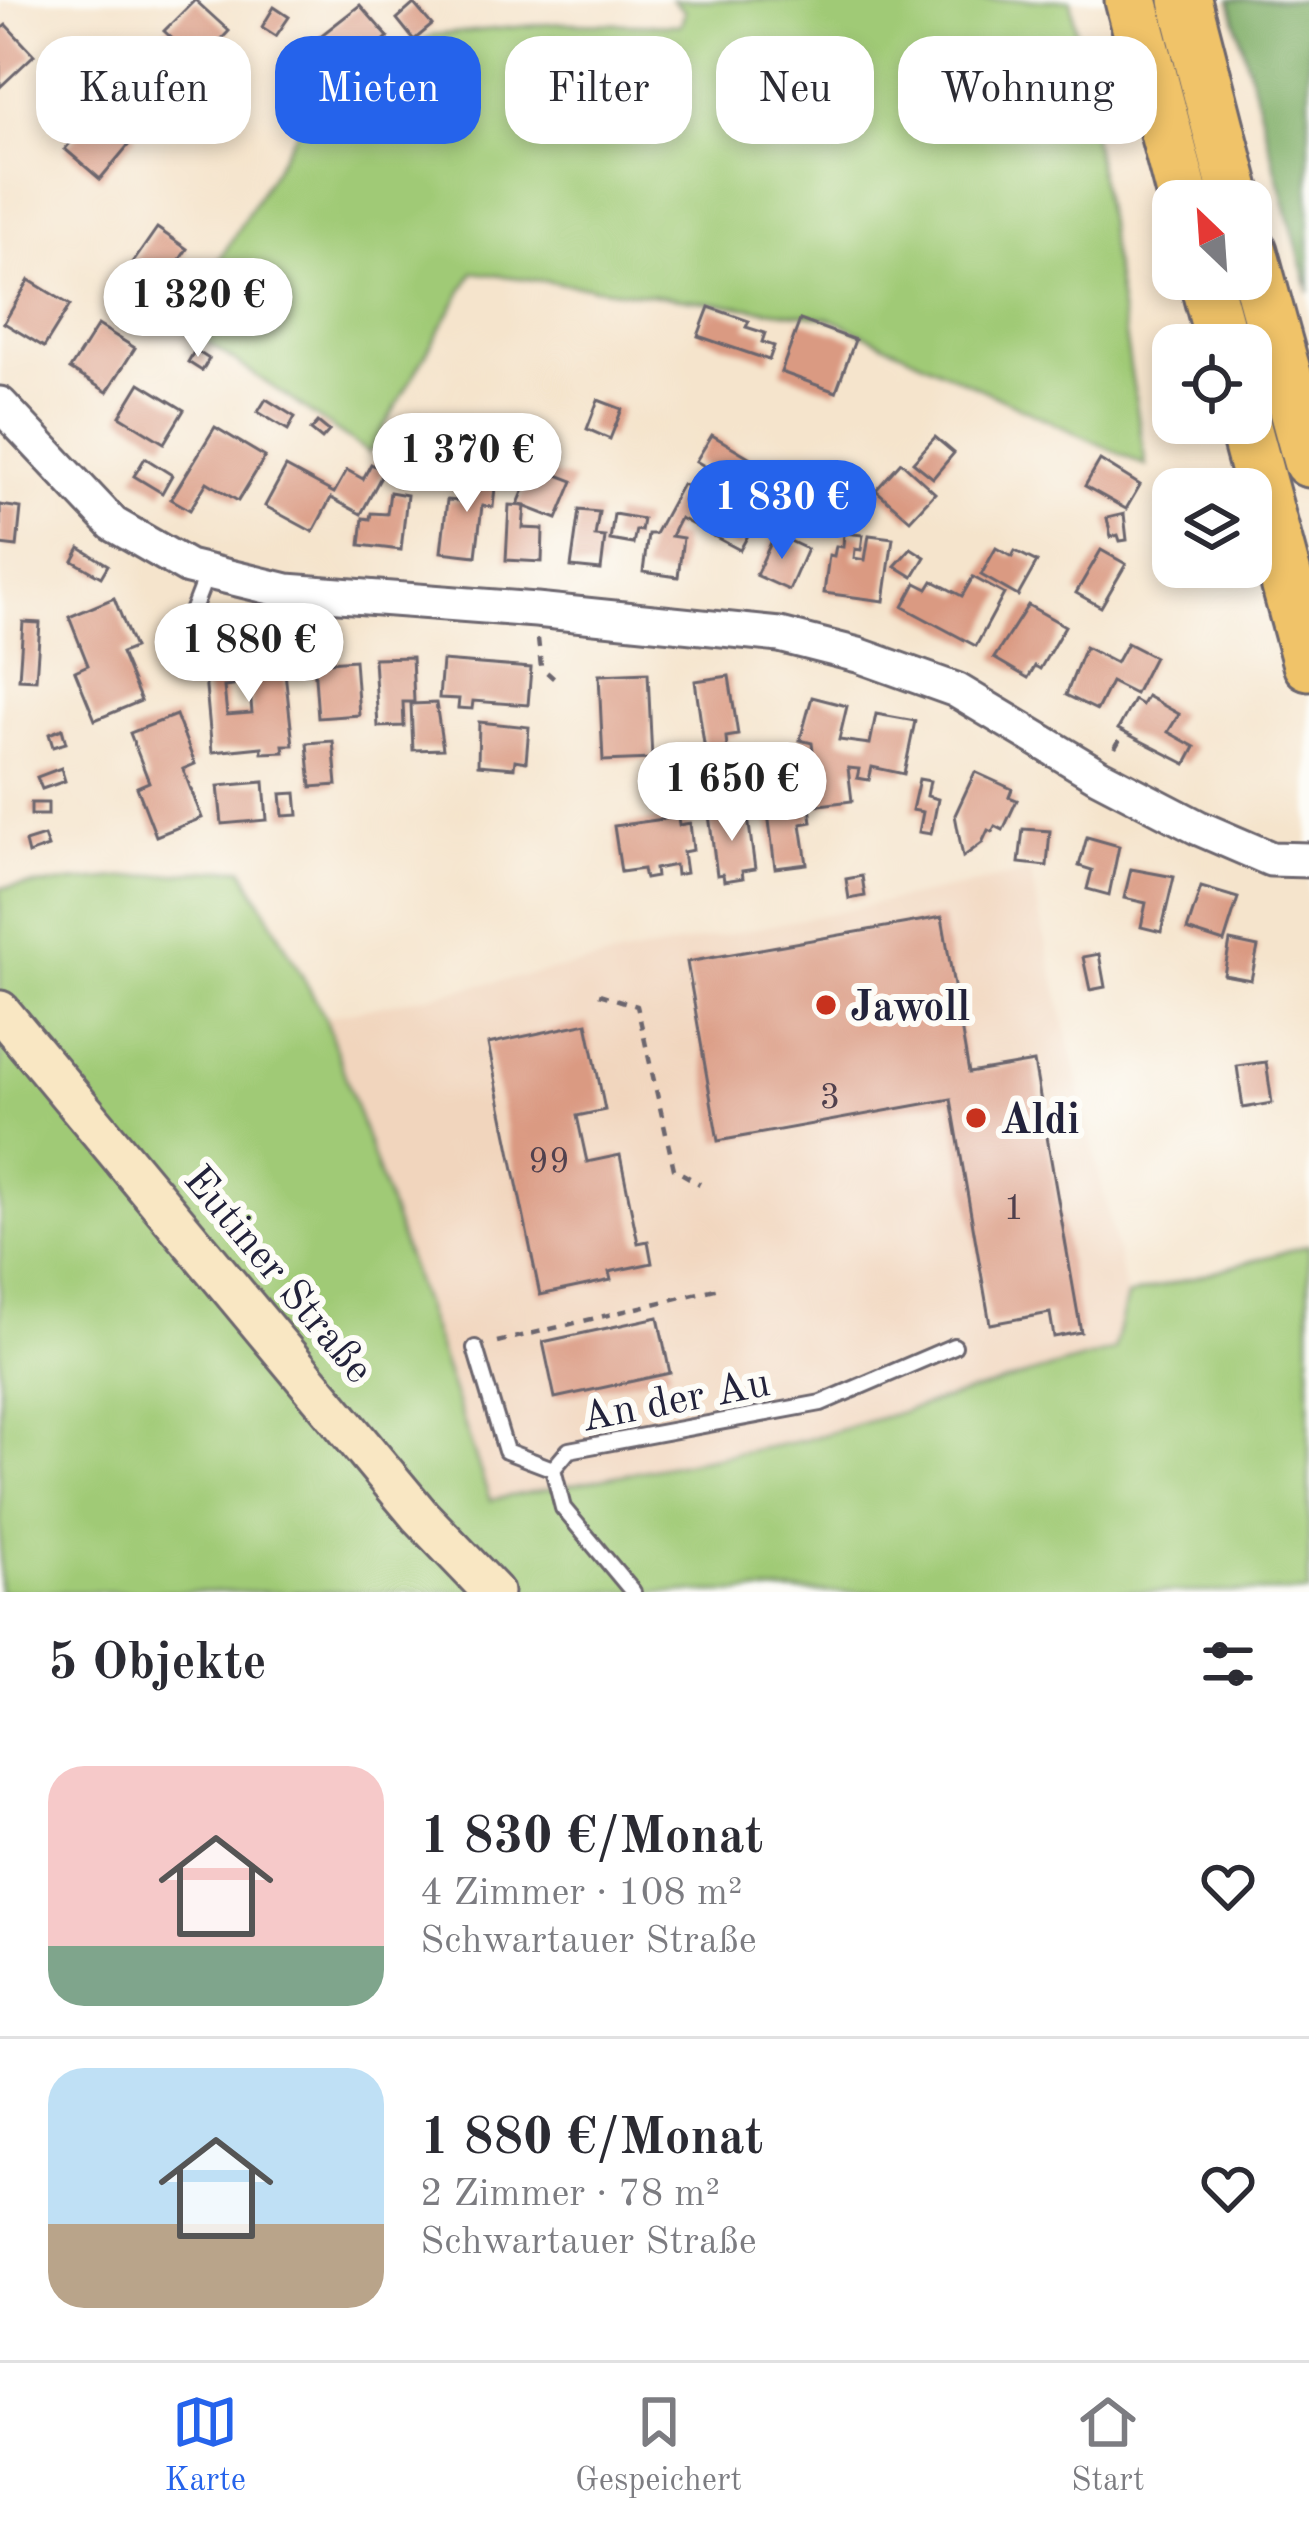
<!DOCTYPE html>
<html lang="de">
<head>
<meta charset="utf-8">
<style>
	:root { --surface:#fff; --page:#f2f2f3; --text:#2b2b33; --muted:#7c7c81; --line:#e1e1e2; --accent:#2563eb }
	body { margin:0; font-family:"Old Standard TT",serif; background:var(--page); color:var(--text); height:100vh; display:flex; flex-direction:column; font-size:45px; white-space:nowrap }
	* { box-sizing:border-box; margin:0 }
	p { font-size:39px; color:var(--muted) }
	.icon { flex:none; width:66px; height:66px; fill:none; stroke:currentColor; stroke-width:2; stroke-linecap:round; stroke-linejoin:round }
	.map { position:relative; height:1592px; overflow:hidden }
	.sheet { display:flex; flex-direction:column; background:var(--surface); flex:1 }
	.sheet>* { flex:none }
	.hud { position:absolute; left:36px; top:36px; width:1239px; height:108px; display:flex; gap:24px }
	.needle { width:78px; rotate:335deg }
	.fabs { position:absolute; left:1152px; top:180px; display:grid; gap:24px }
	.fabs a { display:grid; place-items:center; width:120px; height:120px; border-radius:24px; background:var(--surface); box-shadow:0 6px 18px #0003; font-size:60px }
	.price { position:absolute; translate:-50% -102px; padding:0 27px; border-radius:42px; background:#fff; color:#222; font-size:39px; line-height:78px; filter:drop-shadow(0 3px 6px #0008) }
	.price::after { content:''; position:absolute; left:50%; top:72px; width:36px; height:27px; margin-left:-18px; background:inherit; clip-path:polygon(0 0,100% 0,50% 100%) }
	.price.current { background:var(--accent); color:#fff }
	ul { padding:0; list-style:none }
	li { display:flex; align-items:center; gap:36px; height:300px; padding:0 48px }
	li+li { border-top:3px solid var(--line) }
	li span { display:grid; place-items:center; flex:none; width:336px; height:240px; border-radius:36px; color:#555 }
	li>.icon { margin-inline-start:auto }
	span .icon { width:144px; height:144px; fill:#fffc; stroke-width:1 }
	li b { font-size:51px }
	h2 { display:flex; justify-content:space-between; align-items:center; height:144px; padding:0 48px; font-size:51px }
	.chip { padding:0 42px; border-radius:36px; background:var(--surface); box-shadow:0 6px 18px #0003; font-size:42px; line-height:108px }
	.chip.current { background:var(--accent); color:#fff }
	.tabs { display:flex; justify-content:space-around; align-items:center; height:168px; border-top:3px solid var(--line); background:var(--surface); font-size:33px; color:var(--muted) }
	.tabs a { display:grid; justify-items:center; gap:6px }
	.tabs .current { color:var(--accent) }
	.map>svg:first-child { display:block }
</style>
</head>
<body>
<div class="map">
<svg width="1309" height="1592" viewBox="0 0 1309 1592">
	<rect width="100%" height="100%" fill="#fdfcf7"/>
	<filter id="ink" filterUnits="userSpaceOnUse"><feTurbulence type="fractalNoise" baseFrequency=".00833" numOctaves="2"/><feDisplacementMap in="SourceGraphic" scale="24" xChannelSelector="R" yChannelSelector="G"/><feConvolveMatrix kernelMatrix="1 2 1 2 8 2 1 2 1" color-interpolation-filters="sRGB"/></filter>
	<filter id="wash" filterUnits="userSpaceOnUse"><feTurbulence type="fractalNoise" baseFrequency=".004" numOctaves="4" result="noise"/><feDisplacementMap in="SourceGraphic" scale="48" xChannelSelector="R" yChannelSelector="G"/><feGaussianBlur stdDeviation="2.7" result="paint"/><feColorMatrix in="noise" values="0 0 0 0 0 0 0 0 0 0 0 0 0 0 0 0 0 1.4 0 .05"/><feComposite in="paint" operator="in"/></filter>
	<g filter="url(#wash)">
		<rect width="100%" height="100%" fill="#f5e4cc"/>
		<polygon fill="#f1d5bd" points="1030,872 1127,1296 1115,1349 805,1440 489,1501 325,1017"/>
		<g fill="#a0ca76" stroke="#617658" stroke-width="3">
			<polygon points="672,0 1071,0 1146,466 829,318 473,272 369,453 181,324 318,97 433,35 559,23 681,25 685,11"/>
			<polygon points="242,868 325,1017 490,1500 805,1440 1114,1350 1127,1296 1309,1245 1309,1592 0,1592 0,888"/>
		</g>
		<polygon fill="#80ae67" stroke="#516851" stroke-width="3" points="1230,0 1309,0 1309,292"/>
		<g id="blocks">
			<g fill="#da9a82">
				<polygon points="195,0 229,31 199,63 164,31"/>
				<polygon points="414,4 432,25 414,40 397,19"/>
				<polygon points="360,5 388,37 372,51 368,47 336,75 310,44"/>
				<polygon points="274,7 289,17 276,36 262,27"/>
				<polygon points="6,25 34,55 0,87 0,30"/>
				<polygon points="136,77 171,107 151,129 142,121 132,133 136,136 100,179 65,149 101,106 107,112"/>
				<polygon points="157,228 187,249 146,309 116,287"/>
				<polygon points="29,280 70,305 44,347 4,323"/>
				<polygon points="709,307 749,321 746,327 765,333 762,342 774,346 769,360 698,336"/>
				<polygon points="800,320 855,340 836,392 781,372"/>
				<polygon points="98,325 135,348 107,392 70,369"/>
				<polygon points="195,350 209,359 202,371 188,362"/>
				<polygon points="140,383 184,410 164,443 120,416"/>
				<polygon points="266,399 295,417 288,430 258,412"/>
				<polygon points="598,400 622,409 610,439 587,429"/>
				<polygon points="318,422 329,431 322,439 311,430"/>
				<polygon points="215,427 265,457 238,501 207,482 190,510 171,499"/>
				<polygon points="712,435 749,457 733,483 696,461"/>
				<polygon points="935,437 954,453 933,478 913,462"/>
				<polygon points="145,458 172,475 162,493 134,476"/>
				<polygon points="1100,460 1140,485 1126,509 1085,486"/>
				<polygon points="901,462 935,493 910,520 876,490"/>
				<polygon points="371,464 384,471 361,514 331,498 313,532 265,506 286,467 334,493 347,470 363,479"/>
				<polygon points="534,466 573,481 557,519 518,504"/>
				<polygon points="463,474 496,478 493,507 482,506 476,556 441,552 447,500 460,501"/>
				<polygon points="764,483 774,488 740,550 680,518 671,536 683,538 678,577 643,572 648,534 655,534 682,484 734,512"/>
				<polygon points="390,492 407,495 401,550 360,545 363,518 370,519 371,513 387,514"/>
				<polygon points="0,505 21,508 17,547 0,545"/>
				<polygon points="509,505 525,506 523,528 543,529 542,562 506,560"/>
				<polygon points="579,510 599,512 595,536 605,537 601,570 571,567"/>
				<polygon points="614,514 643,519 641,531 636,530 633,544 610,540"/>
				<polygon points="1124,514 1127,540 1120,541 1118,535 1111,537 1107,518"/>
				<polygon points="844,533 863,535 861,550 855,549 854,558 865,560 869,535 893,538 884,601 824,593 829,555 834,556 836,546 843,547"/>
				<polygon points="775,534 807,549 789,590 756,575"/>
				<polygon points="80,548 108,565 101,577 73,561"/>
				<polygon points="911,548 925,557 913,577 895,566"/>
				<polygon points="996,548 1012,557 1015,551 1037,562 1018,596 981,575"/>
				<polygon points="1101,550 1126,564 1101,607 1076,593"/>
				<polygon points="973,577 1004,594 976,646 903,607 916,583 928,589 933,581 962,596"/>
				<polygon points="114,598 134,648 121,653 141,701 95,720 75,671 88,665 69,617"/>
				<polygon points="1028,605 1065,626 1040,669 1035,666 1028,678 994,658"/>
				<polygon points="23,622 40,623 36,680 19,679"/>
				<polygon points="1127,643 1154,657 1135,694 1111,682 1097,710 1066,695 1085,647 1116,663"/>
				<polygon points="230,653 233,686 224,687 227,715 252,713 247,656 283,654 293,745 283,745 284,752 262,753 262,747 212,752 203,655"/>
				<polygon points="412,657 414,702 403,702 404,726 378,727 374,658"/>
				<polygon points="355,660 359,715 318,718 314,663"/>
				<polygon points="442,661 531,668 528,705 473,701 472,709 458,708 459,699 439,698"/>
				<polygon points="648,673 652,759 603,761 599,675"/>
				<polygon points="729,676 738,735 726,737 727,748 705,751 695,681"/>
				<polygon points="1147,696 1179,714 1168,732 1195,747 1186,764 1118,729 1134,700 1142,705"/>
				<polygon points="812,697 847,706 839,740 870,744 876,714 915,721 904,774 872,767 869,780 857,778 859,769 848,768 852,801 819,805 812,743 800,740"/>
				<polygon points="436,703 443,749 413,750 411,704"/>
				<polygon points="176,715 195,764 183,769 202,818 156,836 137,787 149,782 130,733"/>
				<polygon points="479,722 529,727 526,762 515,760 514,768 478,765"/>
				<polygon points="62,729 66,743 53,747 49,734"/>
				<polygon points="333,741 337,785 311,787 307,743"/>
				<polygon points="61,768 65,781 42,789 37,777"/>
				<polygon points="729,770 732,788 710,792 707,774"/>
				<polygon points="975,772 1012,789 1009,797 1017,800 1003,830 995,826 992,832 988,830 982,843 963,857 955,815"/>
				<polygon points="692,773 694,786 679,788 682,775"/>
				<polygon points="919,779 930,781 927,796 938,799 931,834 919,832 923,812 912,810"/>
				<polygon points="264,782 267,820 222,824 218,786"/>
				<polygon points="296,793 298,815 283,816 281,794"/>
				<polygon points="809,799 812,822 801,824 807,864 775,868 768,813 799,809 798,800"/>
				<rect x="31" y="803" width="17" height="12"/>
				<polygon points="747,810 755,869 742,871 743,878 724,881 723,874 717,875 709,815"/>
				<polygon points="678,817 679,825 690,823 693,850 683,852 686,873 676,875 675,865 655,869 656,877 645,879 643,869 621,872 614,826"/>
				<polygon points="1023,829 1050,831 1047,866 1019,863"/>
				<polygon points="44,836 48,847 28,854 25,842"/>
				<polygon points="1087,837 1119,846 1109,895 1087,889 1092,870 1079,866"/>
				<polygon points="1131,869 1174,877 1161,932 1141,927 1146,903 1124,898"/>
				<polygon points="862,876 865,896 849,899 846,879"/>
				<polygon points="1201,887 1238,898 1224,942 1187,930"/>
				<polygon points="942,917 969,1073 1034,1062 1081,1332 1054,1337 1050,1313 990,1324 951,1099 718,1141 687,962"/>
				<polygon points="1230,941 1258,947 1251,980 1224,975"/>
				<polygon points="1099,954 1105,987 1090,990 1083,957"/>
				<polygon points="587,1023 605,1110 577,1116 587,1162 620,1155 638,1243 648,1241 652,1263 609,1272 611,1280 540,1295 488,1044"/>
				<polygon points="1266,1062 1272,1103 1243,1108 1237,1066"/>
				<polygon points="658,1317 670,1373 555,1398 543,1342"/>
			</g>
		</g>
	</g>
	<g filter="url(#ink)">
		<use href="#blocks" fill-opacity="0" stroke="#6c666e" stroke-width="3"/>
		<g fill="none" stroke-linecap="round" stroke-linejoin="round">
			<g stroke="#6c666e" stroke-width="20">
				<g id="service">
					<polyline points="189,672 188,622 207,573"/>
					<polyline points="475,1348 506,1451 553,1469"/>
					<polyline points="633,1592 563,1508 553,1469 569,1450 821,1403 954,1346"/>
				</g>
			</g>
			<g stroke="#6c666e" stroke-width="39">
				<polyline id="tertiary" points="0,404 113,524 188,567 287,591 536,610 780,635 858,655 956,690 1099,776 1199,828 1271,859 1309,860"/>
			</g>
			<g stroke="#6c666e" stroke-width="45">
				<polyline id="secondary" points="0,1011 420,1516 493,1592"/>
			</g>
			<g stroke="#6c666e" stroke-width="57">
				<g id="motorway">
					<polyline points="1131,0 1184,201"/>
					<polyline points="1185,0 1237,201"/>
					<polyline points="1251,251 1309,461"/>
					<polyline points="1205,279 1223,345"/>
					<polyline points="1244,423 1309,664"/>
				</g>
			</g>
			<g stroke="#6c666e" stroke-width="4.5" stroke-dasharray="9 9" stroke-linecap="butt">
				<polyline points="538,639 541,667 560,684"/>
				<polyline points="1115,748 1124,732"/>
				<polyline points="599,994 637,1006 674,1169 700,1184"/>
				<polyline points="497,1342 719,1288"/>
			</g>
			<use href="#service" stroke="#fff" stroke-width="14"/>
			<use href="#tertiary" stroke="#fff" stroke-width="33"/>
			<use href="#secondary" stroke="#f9e7c3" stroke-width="39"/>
			<use href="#motorway" stroke="#f0c369" stroke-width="51"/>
		</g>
	</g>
	<g fill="#c8321e" stroke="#fdfcf7" stroke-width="4.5">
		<circle cx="826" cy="1005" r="12"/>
		<circle cx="976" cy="1118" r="12"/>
	</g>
	<g text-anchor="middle" stroke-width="12" stroke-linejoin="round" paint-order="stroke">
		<g font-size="36" fill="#50404d">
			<text x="830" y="1108">3</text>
			<text x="549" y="1172">99</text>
			<text x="1014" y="1219">1</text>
		</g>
		<g font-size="42" font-weight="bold" fill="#22223b" stroke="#fdfcf7" text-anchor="start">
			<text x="850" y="1020">Jawoll</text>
			<text x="1000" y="1133">Aldi</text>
		</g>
		<g font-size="42" fill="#22223b" stroke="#fdfcf7">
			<text transform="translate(280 1273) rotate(50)" y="15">Eutiner Straße</text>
			<text transform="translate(675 1398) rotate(-11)" y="15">An der Au</text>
		</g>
	</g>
</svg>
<div class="fabs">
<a><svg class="needle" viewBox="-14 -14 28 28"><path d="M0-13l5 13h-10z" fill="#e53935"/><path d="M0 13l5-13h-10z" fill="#7c7c81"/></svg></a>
<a><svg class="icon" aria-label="locate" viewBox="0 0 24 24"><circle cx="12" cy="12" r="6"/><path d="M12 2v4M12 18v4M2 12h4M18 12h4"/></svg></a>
<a><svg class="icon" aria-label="layers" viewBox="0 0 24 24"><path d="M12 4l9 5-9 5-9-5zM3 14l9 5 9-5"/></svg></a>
</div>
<b class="price" style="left:198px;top:360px">1 320 €</b>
<b class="price" style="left:467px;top:515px">1 370 €</b>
<b class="price current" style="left:782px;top:562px">1 830 €</b>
<b class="price" style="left:249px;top:705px">1 880 €</b>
<b class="price" style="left:732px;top:844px">1 650 €</b>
<div class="hud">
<a class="chip">Kaufen</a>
<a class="chip current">Mieten</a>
<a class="chip">Filter</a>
<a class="chip">Neu</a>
<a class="chip">Wohnung</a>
</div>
</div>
<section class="sheet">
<h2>5 Objekte<svg class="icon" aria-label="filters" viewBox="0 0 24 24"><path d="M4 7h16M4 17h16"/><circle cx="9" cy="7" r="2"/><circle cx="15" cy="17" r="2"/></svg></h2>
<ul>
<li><span style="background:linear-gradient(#f6c9c9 75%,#7fa58c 0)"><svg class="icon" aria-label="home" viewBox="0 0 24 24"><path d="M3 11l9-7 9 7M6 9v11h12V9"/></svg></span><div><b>1 830 €/Monat</b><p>4 Zimmer · 108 m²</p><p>Schwartauer Straße</p></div><svg class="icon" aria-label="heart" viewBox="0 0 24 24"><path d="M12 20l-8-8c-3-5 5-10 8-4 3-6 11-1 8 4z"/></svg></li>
<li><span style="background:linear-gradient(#bfe0f5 65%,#b9a48a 0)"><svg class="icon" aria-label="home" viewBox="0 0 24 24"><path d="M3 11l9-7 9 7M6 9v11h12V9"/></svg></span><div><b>1 880 €/Monat</b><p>2 Zimmer · 78 m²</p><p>Schwartauer Straße</p></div><svg class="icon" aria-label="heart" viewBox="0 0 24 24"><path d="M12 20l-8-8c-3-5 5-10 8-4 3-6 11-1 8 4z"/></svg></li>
</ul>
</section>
<nav class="tabs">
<a class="current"><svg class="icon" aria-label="map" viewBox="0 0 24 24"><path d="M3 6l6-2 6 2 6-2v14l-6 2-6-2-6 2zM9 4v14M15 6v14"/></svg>Karte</a>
<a><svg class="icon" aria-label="saved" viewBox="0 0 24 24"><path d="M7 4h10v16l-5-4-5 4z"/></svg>Gespeichert</a>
<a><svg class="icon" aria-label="home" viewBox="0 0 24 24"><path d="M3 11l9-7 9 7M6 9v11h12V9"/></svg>Start</a>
</nav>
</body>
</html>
